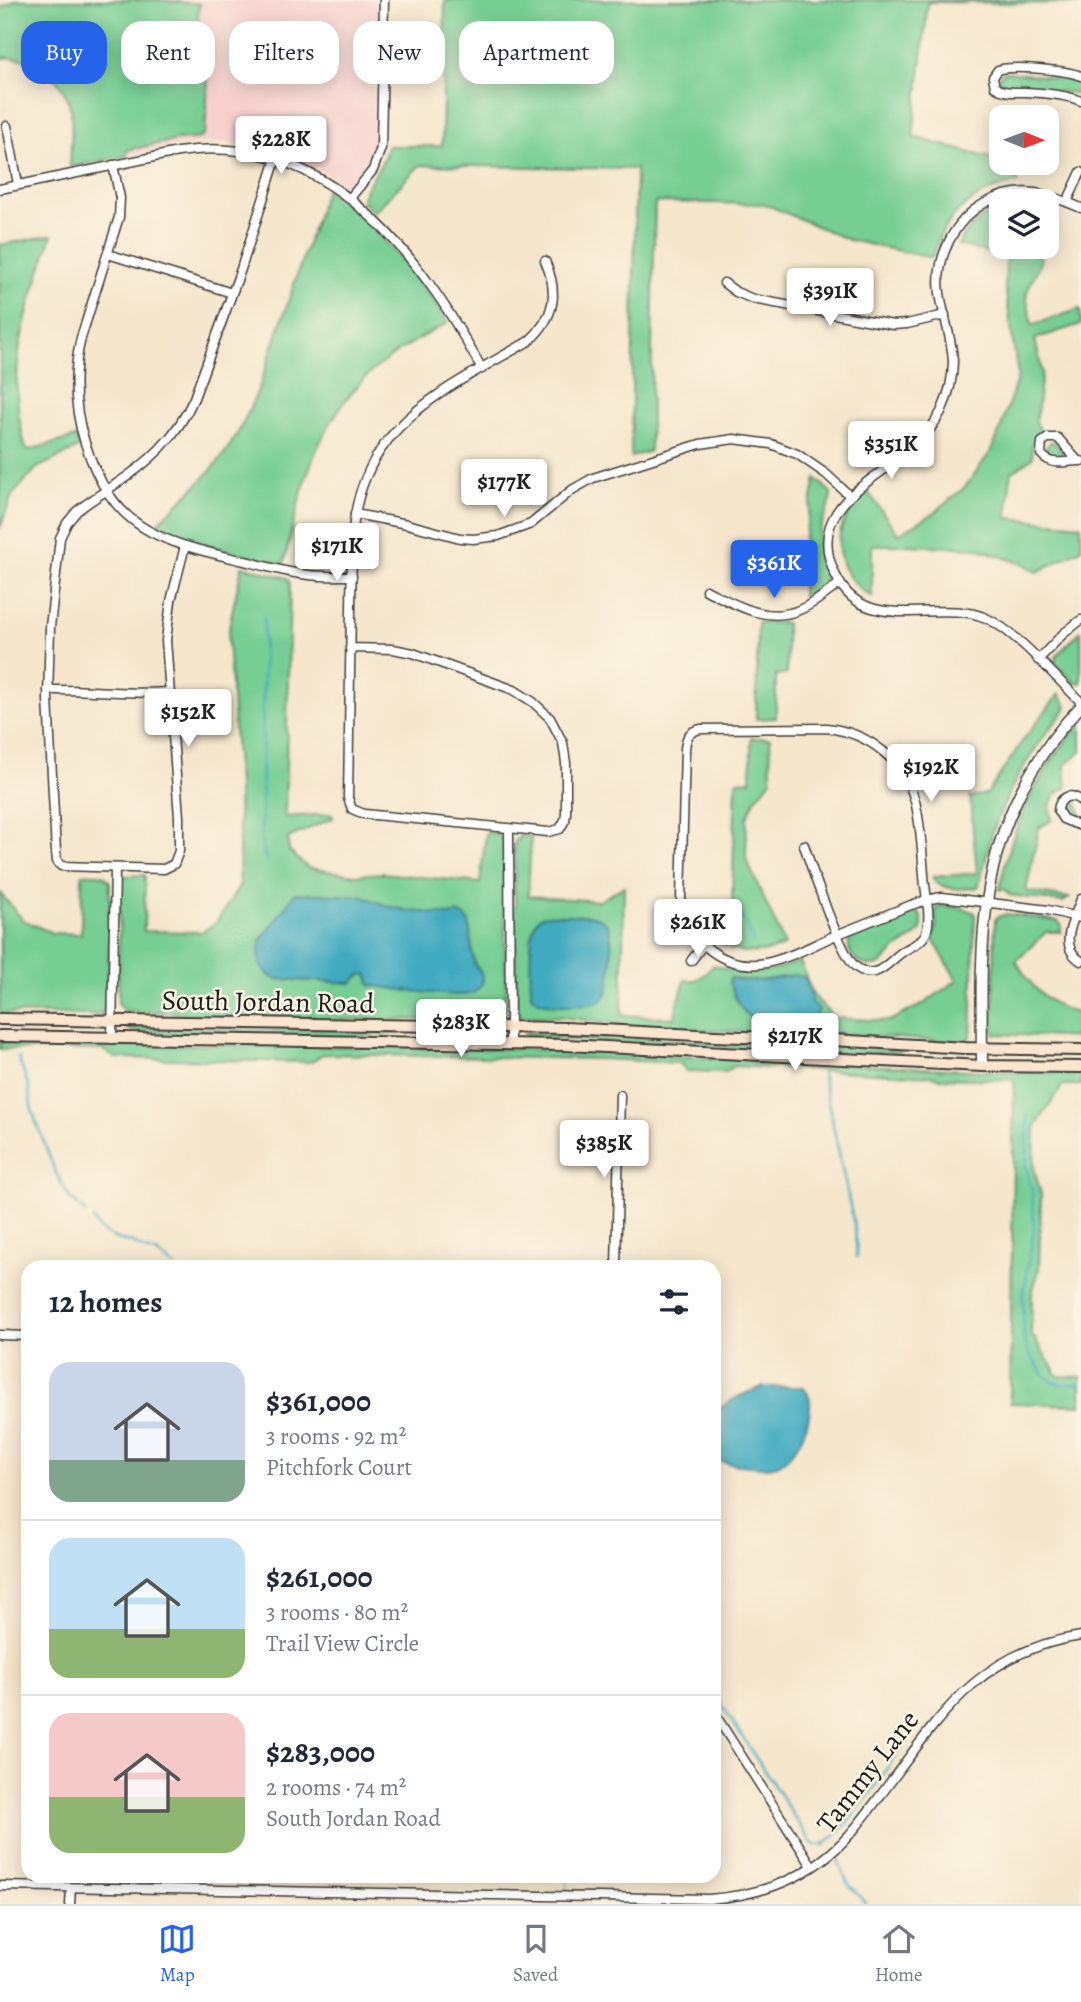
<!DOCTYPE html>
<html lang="en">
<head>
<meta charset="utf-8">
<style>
	:root { --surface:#fff; --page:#f2f2f3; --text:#1f2937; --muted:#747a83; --line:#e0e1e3; --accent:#2563eb }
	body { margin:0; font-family:Alegreya,serif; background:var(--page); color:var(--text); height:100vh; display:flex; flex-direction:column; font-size:26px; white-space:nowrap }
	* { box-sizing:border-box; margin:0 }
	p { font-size:23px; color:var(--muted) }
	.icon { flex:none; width:38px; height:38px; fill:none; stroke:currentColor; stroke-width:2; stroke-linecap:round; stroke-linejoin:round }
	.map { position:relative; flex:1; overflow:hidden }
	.drawer { position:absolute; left:21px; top:1260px; width:700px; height:623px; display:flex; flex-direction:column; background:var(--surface); border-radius:21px; box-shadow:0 4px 18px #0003 }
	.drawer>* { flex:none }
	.hud { position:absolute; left:21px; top:21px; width:700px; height:63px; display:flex; gap:14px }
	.needle { width:46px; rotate:91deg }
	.controls { position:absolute; left:989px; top:105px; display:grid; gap:14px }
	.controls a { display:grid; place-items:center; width:70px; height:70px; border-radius:14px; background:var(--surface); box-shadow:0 4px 18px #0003; font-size:35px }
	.price { position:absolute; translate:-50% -60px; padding:0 16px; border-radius:7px; background:#fff; color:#222; font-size:23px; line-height:46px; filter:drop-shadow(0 2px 4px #0008) }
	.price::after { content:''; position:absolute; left:50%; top:42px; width:21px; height:16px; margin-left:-10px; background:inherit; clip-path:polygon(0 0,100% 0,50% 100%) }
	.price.selected { background:var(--accent); color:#fff }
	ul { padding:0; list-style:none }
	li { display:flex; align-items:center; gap:21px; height:175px; padding:0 28px }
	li+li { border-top:2px solid var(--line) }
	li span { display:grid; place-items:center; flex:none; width:196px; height:140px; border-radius:21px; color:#555 }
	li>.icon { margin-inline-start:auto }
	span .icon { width:84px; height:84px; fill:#fffc; stroke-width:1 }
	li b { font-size:30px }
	h2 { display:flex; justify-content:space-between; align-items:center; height:84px; padding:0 28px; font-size:30px }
	.pill { padding:0 24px; border-radius:21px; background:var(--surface); box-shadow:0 4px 18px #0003; font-size:24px; line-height:63px }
	.pill.selected { background:var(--accent); color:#fff }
	.tab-bar { display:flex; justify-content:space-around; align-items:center; height:98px; border-top:2px solid var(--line); background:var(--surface); font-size:19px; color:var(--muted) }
	.tab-bar a { display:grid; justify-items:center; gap:4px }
	.tab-bar .selected { color:var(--accent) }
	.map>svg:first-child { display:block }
</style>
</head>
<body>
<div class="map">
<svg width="1081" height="1904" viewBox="0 0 1081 1904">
	<rect width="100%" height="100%" fill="#fcf5e5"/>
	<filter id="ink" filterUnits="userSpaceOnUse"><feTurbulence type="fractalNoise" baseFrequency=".0143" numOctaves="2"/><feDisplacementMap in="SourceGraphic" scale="14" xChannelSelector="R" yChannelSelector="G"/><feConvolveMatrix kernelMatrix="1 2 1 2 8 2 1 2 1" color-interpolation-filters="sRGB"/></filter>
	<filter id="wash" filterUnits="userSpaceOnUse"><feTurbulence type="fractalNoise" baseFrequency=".00686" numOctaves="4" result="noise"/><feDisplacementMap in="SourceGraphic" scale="28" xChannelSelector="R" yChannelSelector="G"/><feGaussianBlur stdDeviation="1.57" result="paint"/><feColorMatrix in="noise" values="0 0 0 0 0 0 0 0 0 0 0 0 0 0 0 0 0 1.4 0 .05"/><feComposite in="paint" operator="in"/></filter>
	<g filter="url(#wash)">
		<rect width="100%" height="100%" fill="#f5e6cc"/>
		<polygon fill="#f7d0ce" points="156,0 378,0 375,69 374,148 368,165 352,185 345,186 331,177 287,154 266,148 225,142 187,144 127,156 126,146"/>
		<g fill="#76ce93" stroke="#497558" stroke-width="2">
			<path d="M16 0H158L200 4C193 25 206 43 207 65 209 87 206 110 205 133L200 138 177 140 127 150V156L70 167C70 151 74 121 70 107 62 76 32 54 0 58V8Z"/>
			<path d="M445 0H1081V4L928 2 913 137 1001 161V163L1016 165 1018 183C975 190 943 216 932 258L849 240 765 204 655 202 650 451 631 457 636 169 420 165 374 212 362 201C363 185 384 169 387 146H442Z"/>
			<path d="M1007 72 1075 80 1081 83V94L1024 87H1003L999 83C998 77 1000 73 1007 72Z"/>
			<path d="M326 189C376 223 415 272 448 323 422 337 394 352 371 372 313 427 301 490 284 564L177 537 154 527C183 498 217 470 237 434 246 419 253 402 260 385Z"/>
			<path d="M1001 207V247H1030L1028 252 1042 258 1026 294 1032 325 1080 309 1081 324 1035 339 1042 372 1036 422 1041 431C1033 438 1030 447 1033 457L1011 473 1007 518 1081 525V549L1037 572 1025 565 977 548 905 545H872V597C828 571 829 523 868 492L898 534 934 513 965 487 992 450 1000 430 1018 376 1005 286 1006 257 958 245C968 227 982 215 1001 207Z"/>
			<path d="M52 235C27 311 3 368 26 449L29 450 76 437 80 447 37 468 12 495 0 529V245Z"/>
			<polygon points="1052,441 1059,445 1064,457 1056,457 1047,454 1046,447"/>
			<path d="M816 478 831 493C832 508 818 523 818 541 818 550 826 576 824 580 821 588 809 593 802 598L804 539Z"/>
			<path d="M242 566 288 578 290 585 285 817 332 814 333 818 288 838 289 851 308 868 356 875 382 873 480 883 486 832C495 833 498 833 504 840L506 1006 505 1013 499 1019 304 1020 215 1017 168 1012 127 1011 122 1009 118 1003 120 882 125 876 145 875 144 931 201 932 216 923 240 885 238 784 228 640 230 622Z"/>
			<polygon points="758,622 786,623 787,674 776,675 776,718 756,719"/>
			<polygon points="1081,631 1081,683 1075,683 1056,664 1056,656"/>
			<path d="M1059 694 1067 706 1066 709C1034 746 1008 787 992 834 987 852 984 870 978 887 965 890 944 890 934 881L933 877 977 873 970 797 987 794 1026 736Z"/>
			<path d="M1081 722V752L1065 765 1067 788C1052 793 1047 805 1052 820L1039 828 1026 891 1069 898 1063 902 1009 895 1005 889 1000 890V887C1012 825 1039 770 1081 722Z"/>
			<path d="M751 738H770L771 780 755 800 747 817 746 859 785 945C750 961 711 951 694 913L732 905 736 781 751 780Z"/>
			<path d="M1068 801C1079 801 1081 810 1081 819L1066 814 1064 808Z"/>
			<path d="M520 836H531L528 896 599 901 624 886 622 1015 674 1018 685 980C700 983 704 974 714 965 721 967 728 970 735 971 758 976 778 969 800 961L813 995 834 1018 889 1021 922 1005 957 980 932 938 936 928 935 911 939 906C951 905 964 908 975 913L971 1036 966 1041 949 1042 832 1033 747 1032 621 1025 562 1017 521 1016 516 1012V1002L514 842Z"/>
			<path d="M82 874C93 874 105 871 110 883L108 1003C105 1010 103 1014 95 1015L0 1013V893L23 920 52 933 81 934Z"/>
			<path d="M912 912 919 913C931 935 907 939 895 950 889 955 885 962 878 965 862 970 840 952 852 936Z"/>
			<path d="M1007 914 1058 921 1061 925V932H1046L1016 961C1031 987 1050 1008 1081 1014V1038L995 1034 993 1031 995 920 997 917Z"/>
			<polygon points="127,1027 403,1030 403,1033 355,1037 141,1033 127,1029"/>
			<polygon points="524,1032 747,1043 827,1044 901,1049 901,1052 822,1053 538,1038 524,1034"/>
			<polygon points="0,1042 531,1049 989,1071 1081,1073 1081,1085 1063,1085 1035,1127 1034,1169 1041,1194 1039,1269 1032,1294 1031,1333 1058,1376 1081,1377 1081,1405 1010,1403 1014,1080 939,1078 932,1076 733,1066 726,1072 686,1071 680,1063 602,1059 323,1054 311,1062 115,1058 103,1050 0,1049"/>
		</g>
		<g fill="#40aac0" stroke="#2e636e" stroke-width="2">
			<path d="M295 893 361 896 388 906 405 910 450 915 458 913 466 917 469 923C471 935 471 949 474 961 475 968 484 973 483 980 482 985 477 991 473 993 458 999 388 988 370 985L368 975 361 974 352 983 275 979C259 969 255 958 262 939Z"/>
			<path d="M575 915C586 916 598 914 606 923 615 934 612 987 604 998 596 1008 550 1006 539 1001 534 999 535 999 531 995 531 980 526 920 542 916 551 913 565 915 575 915Z"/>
			<path d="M795 975 804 977 811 994V1002L819 1009 815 1019C766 1016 750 1041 729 982L730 978C753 984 772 979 795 975Z"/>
			<path d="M763 1387H803C805 1390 808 1393 809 1396 815 1417 796 1460 774 1466 761 1469 728 1464 714 1460V1414C729 1400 744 1393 763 1387Z"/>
		</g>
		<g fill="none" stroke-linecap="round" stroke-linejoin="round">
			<g stroke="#40aac0" stroke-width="2.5">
				<polyline points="264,617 261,835 264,854 267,861"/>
				<polyline points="737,909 743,920"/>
				<polyline points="746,923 750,932 753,944"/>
				<polyline points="18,1057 29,1087 31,1107 36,1121 55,1171 69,1197 85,1212"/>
				<polyline points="822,1073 855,1229 857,1257"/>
				<polyline points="1027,1115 1028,1132 1026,1166 1032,1190 1034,1228 1023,1296 1024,1340 1031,1357 1046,1377 1059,1384 1081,1384"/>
				<polyline points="93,1219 99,1229 110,1236 120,1240 131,1242 145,1250 156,1253 175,1267"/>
				<polyline points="714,1693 808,1838 814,1845 826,1845"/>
				<path d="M823 1844C851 1828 885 1770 905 1742"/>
				<polyline points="838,1860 847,1882 866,1904"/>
				<polyline points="565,1876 568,1889"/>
			</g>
		</g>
	</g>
	<g filter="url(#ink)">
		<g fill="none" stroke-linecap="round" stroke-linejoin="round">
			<g stroke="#3d3a36" stroke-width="11">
				<g id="minor">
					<path d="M1081 76C1066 70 1012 65 998 70L993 77 995 87C1004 93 1013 92 1023 92 1042 93 1064 94 1081 101"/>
					<polyline points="7,126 18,184"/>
					<path d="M113 165 120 198 119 217 81 338C72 374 74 408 85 443 113 529 156 540 236 559 260 564 285 573 309 575 323 577 338 576 352 576"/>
					<path d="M0 189 178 152C293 134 377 207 438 296 454 319 468 344 482 369"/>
					<polyline points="350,198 373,170 381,148 384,0"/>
					<polyline points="1067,202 1081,172"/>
					<path d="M1081 208C1047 193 1020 184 985 203 954 220 935 258 940 293 943 316 952 338 953 361 953 378 948 397 941 412 934 425 925 436 915 446 875 482 802 507 836 576 865 637 937 597 986 618 1017 632 1055 677 1081 702"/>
					<polyline points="108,254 232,293"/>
					<polyline points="724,283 736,292 753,299 893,325 907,324 945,315"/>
					<path d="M1077 460 1058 438H1048L1042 442 1041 454C1053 468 1066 460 1081 461"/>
					<polyline points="355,514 407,524 460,538 473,539 498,536 531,524 572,490 593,478 700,444 734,439 771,444 797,454 826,474 849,495"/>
					<path d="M185 546 171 601 166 640 179 817V851L174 864 164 869 61 866 57 861 56 852 48 699 50 627 60 538 67 523 77 511C88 502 101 494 113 486 149 463 177 437 194 398L241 269 276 159"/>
					<path d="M706 590C734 604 767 624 799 610 814 604 827 593 840 583"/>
					<path d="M350 648 393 649 413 653 514 690 533 702 550 718 563 743 566 763V814L565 820 560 829 548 832 364 814 352 809 348 798 352 545C356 426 440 393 529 341 555 317 559 293 545 261"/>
					<polyline points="1038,660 1063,634 1081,620"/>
					<path d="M48 690C89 689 128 695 169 692"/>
					<polyline points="904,776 941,754"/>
					<path d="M1081 801C1070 792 1059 797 1058 811L1063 819 1081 826"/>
					<polyline points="509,829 510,1044"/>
					<path d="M804 845C811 867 841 956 856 967 876 982 887 963 901 953 910 946 921 944 926 933 932 917 925 893 924 875 922 851 921 825 915 801 904 760 868 732 826 728L701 729C688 731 686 738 685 749L681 900C688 941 723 971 766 963 790 958 813 945 836 935 861 925 886 915 911 905 921 902 932 898 942 897L1048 910 1081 918"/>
					<path d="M1081 899C1074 920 1057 946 1081 961"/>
					<polyline points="691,961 703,945"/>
					<polyline points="112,1039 115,869"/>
					<polyline points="616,1267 620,1095"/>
					<polyline points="0,1335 28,1336"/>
					<polyline points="714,1713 812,1866"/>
					<path d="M0 1886 709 1899C753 1896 797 1882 831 1853 852 1835 867 1813 883 1792 940 1716 979 1651 1081 1636"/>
					<polyline points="70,1904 71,1888"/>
				</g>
			</g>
			<g stroke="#3d3a36" stroke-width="13">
				<path id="tertiary" d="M982 1066C982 1010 979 951 988 895 998 825 1032 757 1081 706"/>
			</g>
			<g stroke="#3d3a36" stroke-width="14">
				<g id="secondary">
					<polyline points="0,1019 566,1028 715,1036 833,1040 965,1048 1081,1050"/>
					<polyline points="0,1036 566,1045 982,1066 1081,1067"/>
				</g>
			</g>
			<use href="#minor" stroke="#fff" stroke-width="8"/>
			<use href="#tertiary" stroke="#fff" stroke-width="10"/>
			<use href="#secondary" stroke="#fce5cf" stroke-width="10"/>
		</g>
	</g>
	<g text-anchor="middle" stroke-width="5" stroke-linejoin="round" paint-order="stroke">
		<g font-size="28" fill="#1c1c1c" stroke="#fcf5e5">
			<text transform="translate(268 1001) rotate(1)" y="10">South Jordan Road</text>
			<text transform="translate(867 1771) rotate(-52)" y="10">Tammy Lane</text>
		</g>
	</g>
</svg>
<div class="controls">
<a><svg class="needle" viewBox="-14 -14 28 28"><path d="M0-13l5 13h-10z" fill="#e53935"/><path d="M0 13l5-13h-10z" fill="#747a83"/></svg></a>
<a><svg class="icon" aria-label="layers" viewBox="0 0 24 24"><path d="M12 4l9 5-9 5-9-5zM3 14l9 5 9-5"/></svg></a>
</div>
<b class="price" style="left:281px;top:176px">$228K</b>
<b class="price" style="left:830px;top:328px">$391K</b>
<b class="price" style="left:891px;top:481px">$351K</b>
<b class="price" style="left:504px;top:519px">$177K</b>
<b class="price" style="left:337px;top:583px">$171K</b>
<b class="price selected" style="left:774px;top:600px">$361K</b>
<b class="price" style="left:188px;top:749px">$152K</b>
<b class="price" style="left:931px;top:804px">$192K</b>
<b class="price" style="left:698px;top:959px">$261K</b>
<b class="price" style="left:461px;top:1059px">$283K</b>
<b class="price" style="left:795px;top:1073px">$217K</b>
<b class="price" style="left:604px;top:1180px">$385K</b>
<div class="hud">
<a class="pill selected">Buy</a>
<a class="pill">Rent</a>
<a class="pill">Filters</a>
<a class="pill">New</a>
<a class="pill">Apartment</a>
</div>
<section class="drawer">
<h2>12 homes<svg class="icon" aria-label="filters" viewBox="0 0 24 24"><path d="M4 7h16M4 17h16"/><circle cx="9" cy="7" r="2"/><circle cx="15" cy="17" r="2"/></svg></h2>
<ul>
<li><span style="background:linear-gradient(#c9d6e8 70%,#7fa58c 0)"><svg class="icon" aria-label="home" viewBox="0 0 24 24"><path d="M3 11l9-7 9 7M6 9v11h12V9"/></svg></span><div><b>$361,000</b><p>3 rooms · 92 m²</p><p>Pitchfork Court</p></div></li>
<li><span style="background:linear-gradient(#bfe0f5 65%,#8fb573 0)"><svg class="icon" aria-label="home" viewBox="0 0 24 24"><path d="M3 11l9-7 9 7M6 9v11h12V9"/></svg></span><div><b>$261,000</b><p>3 rooms · 80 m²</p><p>Trail View Circle</p></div></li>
<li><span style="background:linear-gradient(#f6c9c9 60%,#8fb573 0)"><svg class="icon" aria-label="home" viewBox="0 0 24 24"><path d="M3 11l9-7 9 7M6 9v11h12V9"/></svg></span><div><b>$283,000</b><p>2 rooms · 74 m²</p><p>South Jordan Road</p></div></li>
</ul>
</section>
</div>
<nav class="tab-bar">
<a class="selected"><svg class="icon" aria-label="map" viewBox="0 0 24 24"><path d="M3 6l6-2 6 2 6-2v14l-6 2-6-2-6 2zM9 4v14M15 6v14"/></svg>Map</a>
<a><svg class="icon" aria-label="saved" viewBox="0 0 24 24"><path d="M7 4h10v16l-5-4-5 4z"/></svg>Saved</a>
<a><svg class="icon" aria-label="home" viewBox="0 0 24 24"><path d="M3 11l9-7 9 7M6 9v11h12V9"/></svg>Home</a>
</nav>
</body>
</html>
